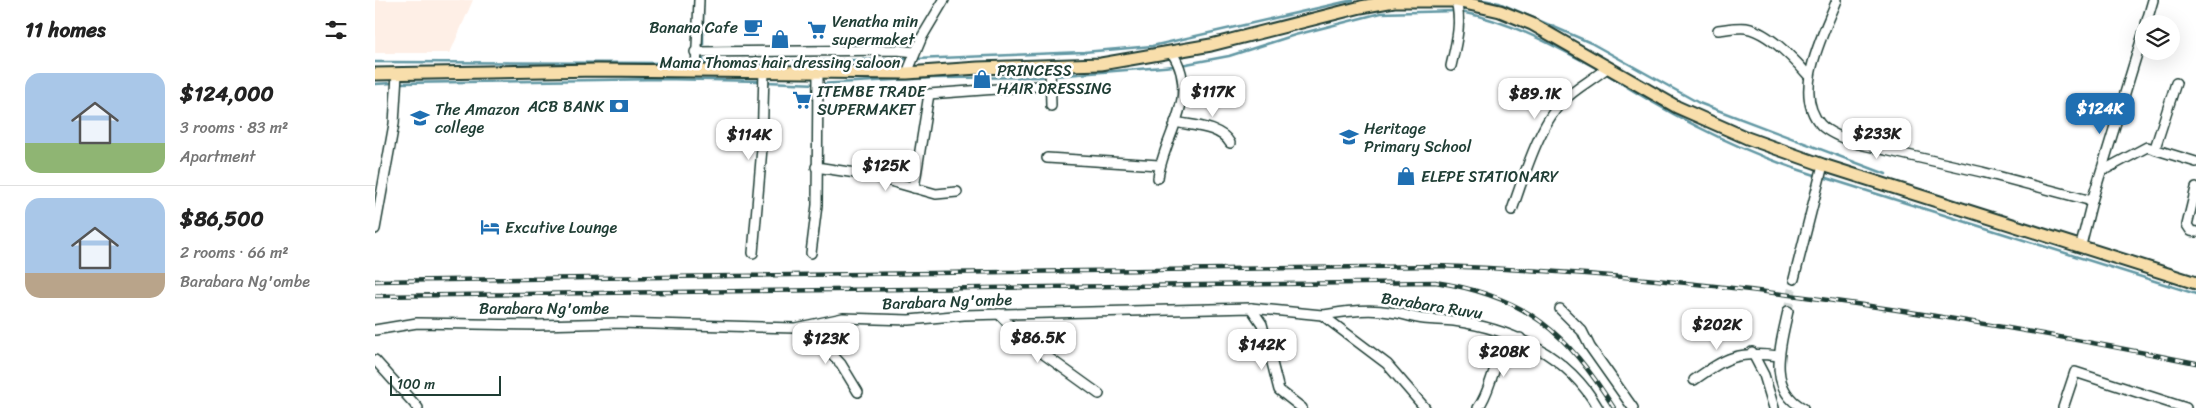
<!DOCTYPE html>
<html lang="en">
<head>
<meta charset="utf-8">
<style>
	:root { --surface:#fff; --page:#f2f2f2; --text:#222; --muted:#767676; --line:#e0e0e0; --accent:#1f6fb2 }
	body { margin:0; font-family:Sriracha,sans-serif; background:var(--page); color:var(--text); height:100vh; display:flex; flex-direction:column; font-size:19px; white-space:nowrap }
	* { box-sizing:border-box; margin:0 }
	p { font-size:16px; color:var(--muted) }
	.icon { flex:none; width:28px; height:28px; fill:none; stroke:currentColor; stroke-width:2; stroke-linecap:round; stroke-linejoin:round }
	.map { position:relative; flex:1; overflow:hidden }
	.details { display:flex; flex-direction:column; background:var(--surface); width:375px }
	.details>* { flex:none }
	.fabs { position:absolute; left:1760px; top:15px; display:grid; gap:10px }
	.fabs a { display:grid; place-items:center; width:45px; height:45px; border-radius:50%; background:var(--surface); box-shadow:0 5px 20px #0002; font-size:25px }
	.scale { position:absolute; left:15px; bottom:12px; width:111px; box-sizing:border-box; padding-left:5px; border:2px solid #1f3d34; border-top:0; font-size:14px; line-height:18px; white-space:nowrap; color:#1f3d34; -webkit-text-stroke:4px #fff; paint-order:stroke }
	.price { position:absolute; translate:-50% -42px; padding:0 11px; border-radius:10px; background:#fff; color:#222; font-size:16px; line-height:32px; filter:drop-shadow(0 1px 2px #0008) }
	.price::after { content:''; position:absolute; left:50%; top:30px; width:15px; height:11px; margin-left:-8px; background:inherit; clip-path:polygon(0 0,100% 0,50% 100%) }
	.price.current { background:var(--accent); color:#fff }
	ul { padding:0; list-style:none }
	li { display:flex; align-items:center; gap:15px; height:125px; padding:0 25px }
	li+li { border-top:1px solid var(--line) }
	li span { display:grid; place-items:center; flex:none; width:140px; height:100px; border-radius:15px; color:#555 }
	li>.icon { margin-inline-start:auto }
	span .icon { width:60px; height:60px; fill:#fffc; stroke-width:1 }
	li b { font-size:21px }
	h2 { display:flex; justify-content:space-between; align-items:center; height:60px; padding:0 25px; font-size:21px }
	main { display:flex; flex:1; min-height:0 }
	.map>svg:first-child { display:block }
</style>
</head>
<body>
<main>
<section class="details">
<h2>11 homes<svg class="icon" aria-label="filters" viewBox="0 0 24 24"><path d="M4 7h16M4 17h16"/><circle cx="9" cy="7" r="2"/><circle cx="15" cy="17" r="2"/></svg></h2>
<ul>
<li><span style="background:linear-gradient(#a9c7e8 70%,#8fb573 0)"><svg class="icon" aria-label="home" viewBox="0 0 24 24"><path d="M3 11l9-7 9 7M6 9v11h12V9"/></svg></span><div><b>$124,000</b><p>3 rooms · 83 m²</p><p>Apartment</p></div></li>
<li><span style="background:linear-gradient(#a9c7e8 75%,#b9a48a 0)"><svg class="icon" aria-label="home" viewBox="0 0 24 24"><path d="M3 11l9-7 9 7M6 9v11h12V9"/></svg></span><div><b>$86,500</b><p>2 rooms · 66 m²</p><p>Barabara Ng'ombe</p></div></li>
</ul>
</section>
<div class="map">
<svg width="1821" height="408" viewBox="0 0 1821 408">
	<rect width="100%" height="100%" fill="#fff"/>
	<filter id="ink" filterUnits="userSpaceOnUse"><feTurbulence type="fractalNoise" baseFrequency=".02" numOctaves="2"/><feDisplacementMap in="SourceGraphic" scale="10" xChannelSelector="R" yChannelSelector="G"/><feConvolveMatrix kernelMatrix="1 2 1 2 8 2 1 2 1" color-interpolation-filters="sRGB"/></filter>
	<g filter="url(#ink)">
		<polygon fill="#feefe6" points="0,0 98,0 75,53 0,53"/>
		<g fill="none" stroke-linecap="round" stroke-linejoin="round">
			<g stroke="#6298a4" stroke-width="2.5">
				<polyline points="328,0 328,63 536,59"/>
				<polyline points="1108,0 1124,3 1216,43 1324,103 1511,174"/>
				<path d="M1086 12C1137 22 1180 46 1225 70"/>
				<polyline points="541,59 709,52 777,46 978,0"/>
				<polyline points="0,62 309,63"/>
				<polyline points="806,65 854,56 920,35 1006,13 1081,11"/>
				<path d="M1230 73C1296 116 1368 153 1443 176"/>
				<polyline points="679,76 800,66"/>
				<polyline points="391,82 442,84 558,78 673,77"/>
				<polyline points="24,83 287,79 386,81"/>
				<polyline points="0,84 18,83"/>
				<polyline points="1448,177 1821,294"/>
			</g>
			<polyline stroke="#d2d8d6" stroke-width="9" stroke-dasharray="9 4.5" stroke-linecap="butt" points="1413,311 1419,279"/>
			<g stroke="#1f3d34" stroke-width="12">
				<g id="minor">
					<path d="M1462 0C1449 33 1416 93 1446 125 1455 134 1472 140 1484 144L1607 172 1717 201"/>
					<polyline points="1771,24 1778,0"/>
					<path d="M1343 30C1352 29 1362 27 1371 28 1393 32 1419 59 1433 75"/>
					<polyline points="320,52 522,50 540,52"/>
					<polyline points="675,66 676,106"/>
					<path d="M1076 66C1081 44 1087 23 1081 1"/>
					<polyline points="321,70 324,0"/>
					<polyline points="532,73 547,37 569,0"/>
					<path d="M800 122C818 126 845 126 855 143"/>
					<polyline points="1780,148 1801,83"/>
					<polyline points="672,158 784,165"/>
					<polyline points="441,167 494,175 561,194 582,192"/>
					<polyline points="1727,171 1772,147 1821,162"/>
					<path d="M783 178C789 134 826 96 797 53"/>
					<polyline points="539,188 554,94 677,85"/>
					<polyline points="1821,188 1812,225 1816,231 1821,232"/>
					<path d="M1137 210C1148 179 1164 125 1187 102 1200 88 1219 79 1233 67"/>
					<polyline points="0,229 19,124 22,74"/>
					<polyline points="1706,245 1717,201 1769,31"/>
					<polyline points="378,253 387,148 389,71"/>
					<polyline points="436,253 442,205 443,72"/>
					<polyline points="1419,279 1448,165"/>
					<polyline points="876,308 887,324 904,390 927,408"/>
					<polyline points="1185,309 1207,331 1215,347 1258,408"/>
					<path d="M1413 311C1406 344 1391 388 1428 408"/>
					<polyline points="624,314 649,340 724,394"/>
					<path d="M947 315C970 312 992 308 1015 312 1027 313 1037 318 1049 319 1059 320 1069 320 1079 321 1137 329 1193 355 1223 408"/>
					<polyline points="432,327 466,364 483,392"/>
					<polyline points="0,330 42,323 163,325 244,323 420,328 468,318 534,320 589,315 876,308 947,315 1012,364 1050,408"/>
					<polyline points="1377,352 1389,375 1399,408"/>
					<polyline points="0,360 43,408"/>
					<path d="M1319 380C1352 357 1362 351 1404 356"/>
					<path d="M1103 408C1113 395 1115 379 1122 364 1127 353 1137 346 1145 338"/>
					<polyline points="1688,408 1700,372 1811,408"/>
				</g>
			</g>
			<g stroke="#1f3d34" stroke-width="15">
				<polyline id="major" points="0,74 223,70 532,73 603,68 726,64 836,45 986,7 1019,1 1081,1 1125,11 1157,24 1302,107 1372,138 1448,165 1821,283"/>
			</g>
			<use href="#minor" stroke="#fff" stroke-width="9"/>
			<use href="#major" stroke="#f8deab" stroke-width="11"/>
			<g stroke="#1f3d34" stroke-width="4.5">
				<g id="rail">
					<path d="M0 281 1061 266C1317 274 1571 313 1821 363"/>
					<path d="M0 296 1060 282C1152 296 1191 332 1239 408"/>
				</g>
			</g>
			<use href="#rail" stroke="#fff" stroke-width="2.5" stroke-dasharray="8" stroke-linecap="butt"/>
		</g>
	</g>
	<defs>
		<g id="cafe-bare" transform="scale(1.5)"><path d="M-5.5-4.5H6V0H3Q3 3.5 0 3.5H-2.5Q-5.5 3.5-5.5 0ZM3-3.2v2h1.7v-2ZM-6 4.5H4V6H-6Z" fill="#1f6fb2" stroke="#fff" stroke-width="2.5" paint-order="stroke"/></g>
		<g id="supermarket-bare" transform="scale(1.5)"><path d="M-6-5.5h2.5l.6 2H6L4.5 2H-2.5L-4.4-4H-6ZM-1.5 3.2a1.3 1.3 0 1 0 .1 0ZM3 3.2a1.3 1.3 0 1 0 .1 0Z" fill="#1f6fb2" stroke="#fff" stroke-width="2.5" paint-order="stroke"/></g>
		<g id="shop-bare" transform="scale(1.5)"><path d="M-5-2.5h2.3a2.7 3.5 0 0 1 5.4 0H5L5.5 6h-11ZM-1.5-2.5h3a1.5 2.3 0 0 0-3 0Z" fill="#1f6fb2" stroke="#fff" stroke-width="2.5" paint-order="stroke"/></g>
		<g id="bank-bare" transform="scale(1.5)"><path d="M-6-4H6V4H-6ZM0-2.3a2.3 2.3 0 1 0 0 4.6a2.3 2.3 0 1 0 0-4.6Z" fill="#1f6fb2" stroke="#fff" stroke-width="2.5" paint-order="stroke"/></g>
		<g id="school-bare" transform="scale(1.5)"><path d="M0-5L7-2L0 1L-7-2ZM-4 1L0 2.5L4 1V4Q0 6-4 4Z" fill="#1f6fb2" stroke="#fff" stroke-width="2.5" paint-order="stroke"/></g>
		<g id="hotel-bare" transform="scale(1.5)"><path d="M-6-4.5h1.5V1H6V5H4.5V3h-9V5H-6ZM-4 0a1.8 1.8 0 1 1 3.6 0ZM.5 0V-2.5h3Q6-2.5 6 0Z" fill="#1f6fb2" stroke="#fff" stroke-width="2.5" paint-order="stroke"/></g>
	</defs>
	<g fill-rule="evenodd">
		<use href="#cafe-bare" x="378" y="27"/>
		<use href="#supermarket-bare" x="442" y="30"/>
		<use href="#shop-bare" x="405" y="39"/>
		<use href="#shop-bare" x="607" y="79"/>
		<use href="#supermarket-bare" x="427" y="100"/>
		<use href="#bank-bare" x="244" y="106"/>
		<use href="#school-bare" x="45" y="118"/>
		<use href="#school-bare" x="974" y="137"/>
		<use href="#shop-bare" x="1031" y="176"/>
		<use href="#hotel-bare" x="115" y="227"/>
	</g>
	<g text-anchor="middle" stroke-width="5" stroke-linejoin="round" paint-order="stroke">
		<g font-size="16" fill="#1f3d34" stroke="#fff" text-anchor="start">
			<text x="457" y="27">Venatha min<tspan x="457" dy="18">supermaket</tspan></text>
			<text x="363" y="33" text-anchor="end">Banana Cafe</text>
			<text x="405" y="68" text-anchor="middle">Mama Thomas hair dressing saloon</text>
			<text x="622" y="76">PRINCESS<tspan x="622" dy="18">HAIR DRESSING</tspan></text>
			<text x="442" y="97">ITEMBE TRADE<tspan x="442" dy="18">SUPERMAKET</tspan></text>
			<text x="229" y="112" text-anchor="end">ACB BANK</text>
			<text x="60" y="115">The Amazon<tspan x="60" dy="18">college</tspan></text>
			<text x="989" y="134">Heritage<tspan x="989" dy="18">Primary School</tspan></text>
			<text x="1046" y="182">ELEPE STATIONARY</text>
			<text x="130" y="233">Excutive Lounge</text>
		</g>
		<g font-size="16" fill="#1f3d34" stroke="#fff">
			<text transform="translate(572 301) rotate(-2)" y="6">Barabara Ng'ombe</text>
			<text transform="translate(1057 305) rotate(9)" y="6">Barabara Ruvu</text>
			<text x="169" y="314">Barabara Ng'ombe</text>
		</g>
	</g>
</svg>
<div class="fabs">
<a><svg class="icon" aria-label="layers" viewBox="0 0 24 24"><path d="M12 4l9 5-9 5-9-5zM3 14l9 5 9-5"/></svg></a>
</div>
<div class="scale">100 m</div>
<b class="price" style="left:838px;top:118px">$117K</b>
<b class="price" style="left:1160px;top:120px">$89.1K</b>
<b class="price current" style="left:1725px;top:135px">$124K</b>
<b class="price" style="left:1502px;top:160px">$233K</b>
<b class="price" style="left:374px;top:161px">$114K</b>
<b class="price" style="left:511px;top:192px">$125K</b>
<b class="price" style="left:1342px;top:351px">$202K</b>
<b class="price" style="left:663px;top:364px">$86.5K</b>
<b class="price" style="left:451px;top:365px">$123K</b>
<b class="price" style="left:887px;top:371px">$142K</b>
<b class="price" style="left:1129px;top:378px">$208K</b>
</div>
</main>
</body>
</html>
